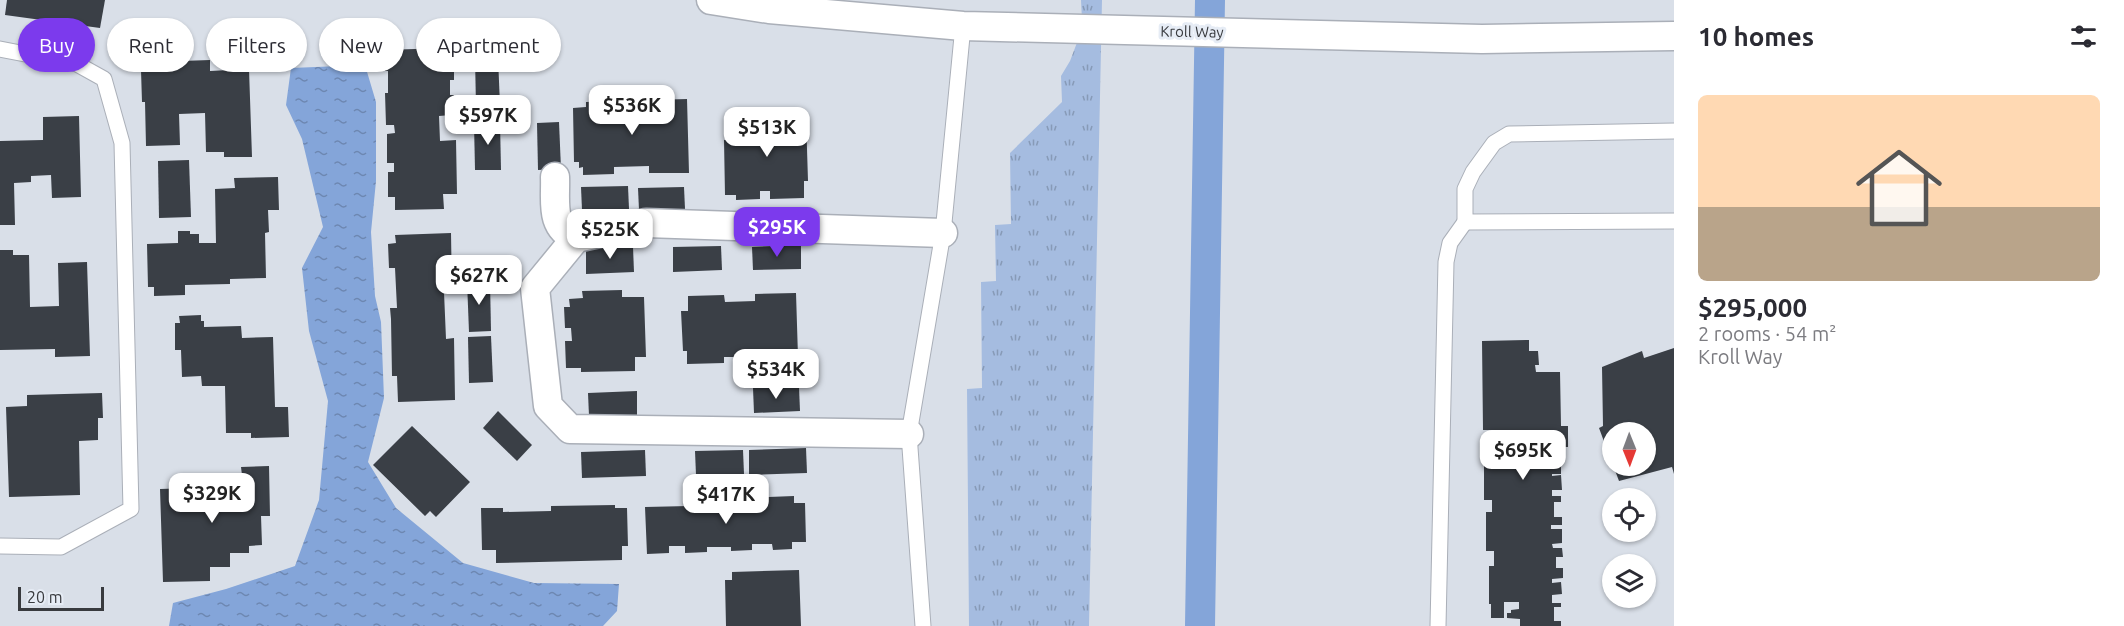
<!DOCTYPE html>
<html lang="en">
<head>
<meta charset="utf-8">
<style>
	:root { --surface:#fff; --page:#f2f2f3; --text:#2b2b33; --muted:#7c7c81; --accent:#7c3aed }
	body { margin:0; font-family:Ubuntu,sans-serif; background:var(--page); color:var(--text); height:100vh; display:flex; flex-direction:column; font-size:22px; white-space:nowrap }
	* { box-sizing:border-box; margin:0 }
	p { font-size:20px; color:var(--muted) }
	.icon { flex:none; width:33px; height:33px; fill:none; stroke:currentColor; stroke-width:2; stroke-linecap:round; stroke-linejoin:round }
	.map { position:relative; flex:1; overflow:hidden }
	.side { display:flex; flex-direction:column; background:var(--surface); width:450px }
	.side>* { flex:none }
	.banner { position:absolute; left:18px; top:18px; width:570px; height:54px; display:flex; gap:12px }
	.needle { width:39px; rotate:179deg }
	.controls { position:absolute; left:1602px; top:422px; display:grid; gap:12px }
	.controls a { display:grid; place-items:center; width:54px; height:54px; border-radius:50%; background:var(--surface); box-shadow:0 2px 4px #0004; font-size:30px }
	.scale { position:absolute; left:18px; bottom:15px; width:86px; box-sizing:border-box; padding-left:6px; border:3px solid #383a3e; border-top:0; font-size:16px; line-height:21px; white-space:nowrap; color:#383a3e; -webkit-text-stroke:4px #e6ecf5; paint-order:stroke }
	.price { position:absolute; translate:-50% -51px; padding:0 14px; border-radius:12px; background:#fff; color:#222; font-size:20px; line-height:39px; filter:drop-shadow(0 2px 3px #0008) }
	.price::after { content:''; position:absolute; left:50%; top:36px; width:18px; height:14px; margin-left:-9px; background:inherit; clip-path:polygon(0 0,100% 0,50% 100%) }
	.price.current { background:var(--accent); color:#fff }
	ul { padding:0; list-style:none }
	li { display:grid; align-content:center; gap:12px; height:318px; padding:0 24px }
	li span { display:grid; place-items:center; height:186px; border-radius:9px; color:#555 }
	li>.icon { margin-inline-start:auto }
	span .icon { width:108px; height:108px; fill:#fffc; stroke-width:1 }
	li b { font-size:26px }
	h2 { display:flex; justify-content:space-between; align-items:center; height:72px; padding:0 24px; font-size:26px }
	.chip { padding:0 21px; border-radius:27px; background:var(--surface); box-shadow:0 2px 4px #0004; font-size:21px; line-height:54px }
	.chip.current { background:var(--accent); color:#fff }
	main { display:flex; flex:1; min-height:0 }
	.map>svg:first-child { display:block }
</style>
</head>
<body>
<main>
<div class="map">
<svg width="1674" height="626" viewBox="0 0 1674 626">
	<defs>
		<pattern id="grass-tufts" width="24" height="20" patternUnits="userSpaceOnUse" patternTransform="scale(1.5)"><rect width="24" height="20" fill="#a5bce0"/><path d="M3 7l-1-3M5 7V3M7 7l1-3M15 17l-1-3M17 17v-4M19 17l1-3" fill="none" stroke="#879ab7"/></pattern>
		<pattern id="water-ripples" width="26" height="14" patternUnits="userSpaceOnUse" patternTransform="scale(1.5)"><rect width="26" height="14" fill="#84a5d9"/><path d="M2 4q2-2 4 0t4 0M15 11q2-2 4 0t4 0" fill="none" stroke="#6d87b1"/></pattern>
	</defs>
	<rect width="100%" height="100%" fill="#d9dfe8"/>
	<polygon fill="url(#grass-tufts)" points="1081,0 1102,0 1089,626 969,626 967,389 982,388 981,282 996,281 995,225 1011,224 1010,153 1062,102 1061,76 1070,61 1078,40 1082,20"/>
	<polygon fill="url(#water-ripples)" points="365,65 376,102 376,181 371,232 375,296 381,322 384,398 368,462 396,508 463,563 534,583 619,584 617,611 603,626 169,626 173,603 226,589 295,566 319,500 328,401 309,331 302,268 323,227 302,139 286,105 291,68"/>
	<g fill="none" stroke-linecap="round" stroke-linejoin="round">
		<polyline stroke="#84a5d9" stroke-width="30" points="1200,626 1210,0"/>
	</g>
	<g fill="#3a3f46">
		<polygon points="7,0 105,0 100,28 5,15"/>
		<polygon points="445,48 445,61 454,61 454,80 450,80 450,95 454,95 455,104 451,104 451,115 439,116 440,141 456,140 457,194 443,194 444,209 395,210 395,197 388,197 388,172 394,172 394,163 387,163 387,134 395,133 394,125 386,125 385,93 388,93 388,71 385,71 384,50"/>
		<polygon points="181,49 181,61 210,60 210,71 249,69 252,157 224,157 224,152 206,152 205,113 179,114 180,145 146,146 145,102 142,102 141,70 146,70 145,50"/>
		<polygon points="475,58 498,58 500,105 476,106"/>
		<polygon points="687,99 689,173 649,173 649,166 614,167 614,174 583,175 583,167 579,168 579,162 574,162 573,108 586,107 586,102"/>
		<polygon points="79,116 81,197 52,198 51,175 31,176 31,182 14,183 15,225 0,225 0,141 43,140 43,117"/>
		<polygon points="806,117 808,181 804,181 804,198 770,199 770,191 760,191 760,199 736,200 736,195 725,195 724,140 732,140 731,120"/>
		<polygon points="500,122 501,170 475,170 474,123"/>
		<polygon points="559,122 561,169 538,170 537,123"/>
		<polygon points="189,160 191,217 159,218 158,161"/>
		<polygon points="278,177 279,210 268,210 269,232 265,233 266,278 230,279 230,284 185,285 185,295 154,296 154,287 148,287 147,244 178,243 178,231 190,231 190,234 199,234 199,243 216,243 215,189 235,188 234,178"/>
		<polygon points="628,186 629,209 582,210 581,187"/>
		<polygon points="684,187 685,209 639,210 638,188"/>
		<polygon points="451,233 452,292 444,292 446,339 454,338 455,400 398,402 397,376 392,376 391,319 390,308 397,308 395,268 389,268 388,244 396,243 395,235"/>
		<polygon points="801,245 801,269 753,270 752,247"/>
		<polygon points="721,246 722,270 673,272 673,247"/>
		<polygon points="633,247 634,272 586,274 586,248"/>
		<polygon points="0,250 13,250 13,255 29,255 30,307 59,306 58,263 87,262 90,356 55,357 55,349 0,350"/>
		<polygon points="467,281 490,281 491,331 469,332"/>
		<polygon points="622,290 622,297 644,297 646,357 635,357 635,371 581,372 581,368 566,368 565,341 572,341 571,328 565,328 564,307 570,307 569,299 583,298 582,291"/>
		<polygon points="796,293 798,357 784,358 784,361 758,362 758,357 724,357 724,363 687,364 687,351 683,351 681,311 688,311 688,296 724,295 725,302 755,301 755,294"/>
		<polygon points="201,315 201,321 204,321 204,327 241,326 242,338 273,337 275,407 288,407 289,437 251,438 251,433 226,433 225,386 202,386 201,376 182,377 181,350 175,350 175,323 180,323 179,316"/>
		<polygon points="491,336 493,382 469,383 468,337"/>
		<polygon points="1529,340 1529,351 1538,351 1539,365 1535,365 1536,372 1560,372 1561,426 1568,426 1568,447 1561,447 1561,474 1552,474 1552,476 1561,475 1562,490 1552,490 1552,496 1561,496 1561,502 1554,502 1554,517 1562,517 1562,525 1551,525 1551,529 1562,529 1562,543 1552,544 1553,548 1562,548 1563,557 1556,557 1556,568 1563,568 1563,578 1552,579 1552,583 1561,582 1562,594 1552,595 1552,603 1561,603 1561,607 1554,607 1554,621 1561,621 1561,626 1520,626 1520,619 1507,618 1507,613 1511,613 1511,610 1519,609 1519,602 1504,602 1504,618 1491,618 1491,604 1489,604 1489,566 1494,566 1494,551 1486,551 1486,512 1492,512 1492,500 1484,500 1484,453 1493,453 1492,430 1483,430 1482,341"/>
		<polygon points="1674,348 1674,474 1672,467 1619,481 1613,465 1646,465 1646,432 1612,432 1612,463 1599,428 1603,426 1602,367 1642,351 1644,358"/>
		<polygon points="799,387 800,411 754,413 753,388"/>
		<polygon points="637,391 637,415 589,416 588,393"/>
		<polygon points="102,393 103,418 98,418 98,440 79,441 80,495 9,497 6,407 27,406 27,395"/>
		<polygon points="498,411 532,445 517,461 483,428"/>
		<polygon points="412,426 470,482 436,517 430,511 425,516 373,465"/>
		<polygon points="806,448 807,473 749,475 749,450"/>
		<polygon points="645,450 646,476 582,478 581,452"/>
		<polygon points="743,450 744,474 696,475 695,451"/>
		<polygon points="269,466 270,516 261,516 262,545 249,546 249,553 230,553 230,567 210,567 210,581 163,582 160,489 222,487 222,476 242,475 241,467"/>
		<polygon points="794,496 794,503 805,503 806,542 792,542 792,549 773,550 772,544 752,544 752,550 731,551 731,547 707,547 707,552 685,553 685,546 669,546 669,553 647,554 645,507 689,506 689,500"/>
		<polygon points="615,505 615,508 627,508 628,546 622,546 622,560 496,563 496,550 482,550 481,508 503,508 503,512 551,511 551,506"/>
		<polygon points="799,570 801,626 726,626 725,580 732,580 732,572"/>
	</g>
	<g fill="none" stroke-linecap="round" stroke-linejoin="round">
		<g stroke="#aaafb8" stroke-width="17">
			<g id="service">
				<polyline points="0,49 77,64 104,79 122,143 131,509 61,547 0,546"/>
				<polyline points="1674,131 1509,134 1494,143 1473,172 1465,189 1465,222 1674,221"/>
				<polyline points="923,626 909,434 943,233 963,26"/>
				<polyline points="1438,626 1446,262 1450,243 1465,222"/>
			</g>
		</g>
		<g stroke="#aaafb8" stroke-width="31">
			<g id="minor">
				<polyline points="711,0 769,9 963,26 1482,39 1674,36"/>
				<path d="M555 177C556 201 549 227 576 238"/>
				<polyline points="909,434 570,429 548,406 535,288 576,238 646,223 943,233"/>
			</g>
		</g>
		<use href="#service" stroke="#fff" stroke-width="15"/>
		<use href="#minor" stroke="#fff" stroke-width="28"/>
	</g>
	<g text-anchor="middle" stroke-width="6" stroke-linejoin="round" paint-order="stroke">
		<g font-size="15" fill="#383a3e" stroke="#e6ecf5">
			<text transform="translate(1192 32) rotate(1)" y="5">Kroll Way</text>
		</g>
	</g>
</svg>
<div class="controls">
<a><svg class="needle" viewBox="-14 -14 28 28"><path d="M0-13l5 13h-10z" fill="#e53935"/><path d="M0 13l5-13h-10z" fill="#7c7c81"/></svg></a>
<a><svg class="icon" aria-label="locate" viewBox="0 0 24 24"><circle cx="12" cy="12" r="6"/><path d="M12 2v4M12 18v4M2 12h4M18 12h4"/></svg></a>
<a><svg class="icon" aria-label="layers" viewBox="0 0 24 24"><path d="M12 4l9 5-9 5-9-5zM3 14l9 5 9-5"/></svg></a>
</div>
<div class="scale">20 m</div>
<b class="price" style="left:632px;top:136px">$536K</b>
<b class="price" style="left:488px;top:146px">$597K</b>
<b class="price" style="left:767px;top:158px">$513K</b>
<b class="price current" style="left:777px;top:258px">$295K</b>
<b class="price" style="left:610px;top:260px">$525K</b>
<b class="price" style="left:479px;top:306px">$627K</b>
<b class="price" style="left:776px;top:400px">$534K</b>
<b class="price" style="left:1523px;top:481px">$695K</b>
<b class="price" style="left:212px;top:524px">$329K</b>
<b class="price" style="left:726px;top:525px">$417K</b>
<div class="banner">
<a class="chip current">Buy</a>
<a class="chip">Rent</a>
<a class="chip">Filters</a>
<a class="chip">New</a>
<a class="chip">Apartment</a>
</div>
</div>
<section class="side">
<h2>10 homes<svg class="icon" aria-label="filters" viewBox="0 0 24 24"><path d="M4 7h16M4 17h16"/><circle cx="9" cy="7" r="2"/><circle cx="15" cy="17" r="2"/></svg></h2>
<ul>
<li><span style="background:linear-gradient(#ffd9b3 60%,#b9a48a 0)"><svg class="icon" aria-label="home" viewBox="0 0 24 24"><path d="M3 11l9-7 9 7M6 9v11h12V9"/></svg></span><div><b>$295,000</b><p>2 rooms · 54 m²</p><p>Kroll Way</p></div></li>
</ul>
</section>
</main>
</body>
</html>
